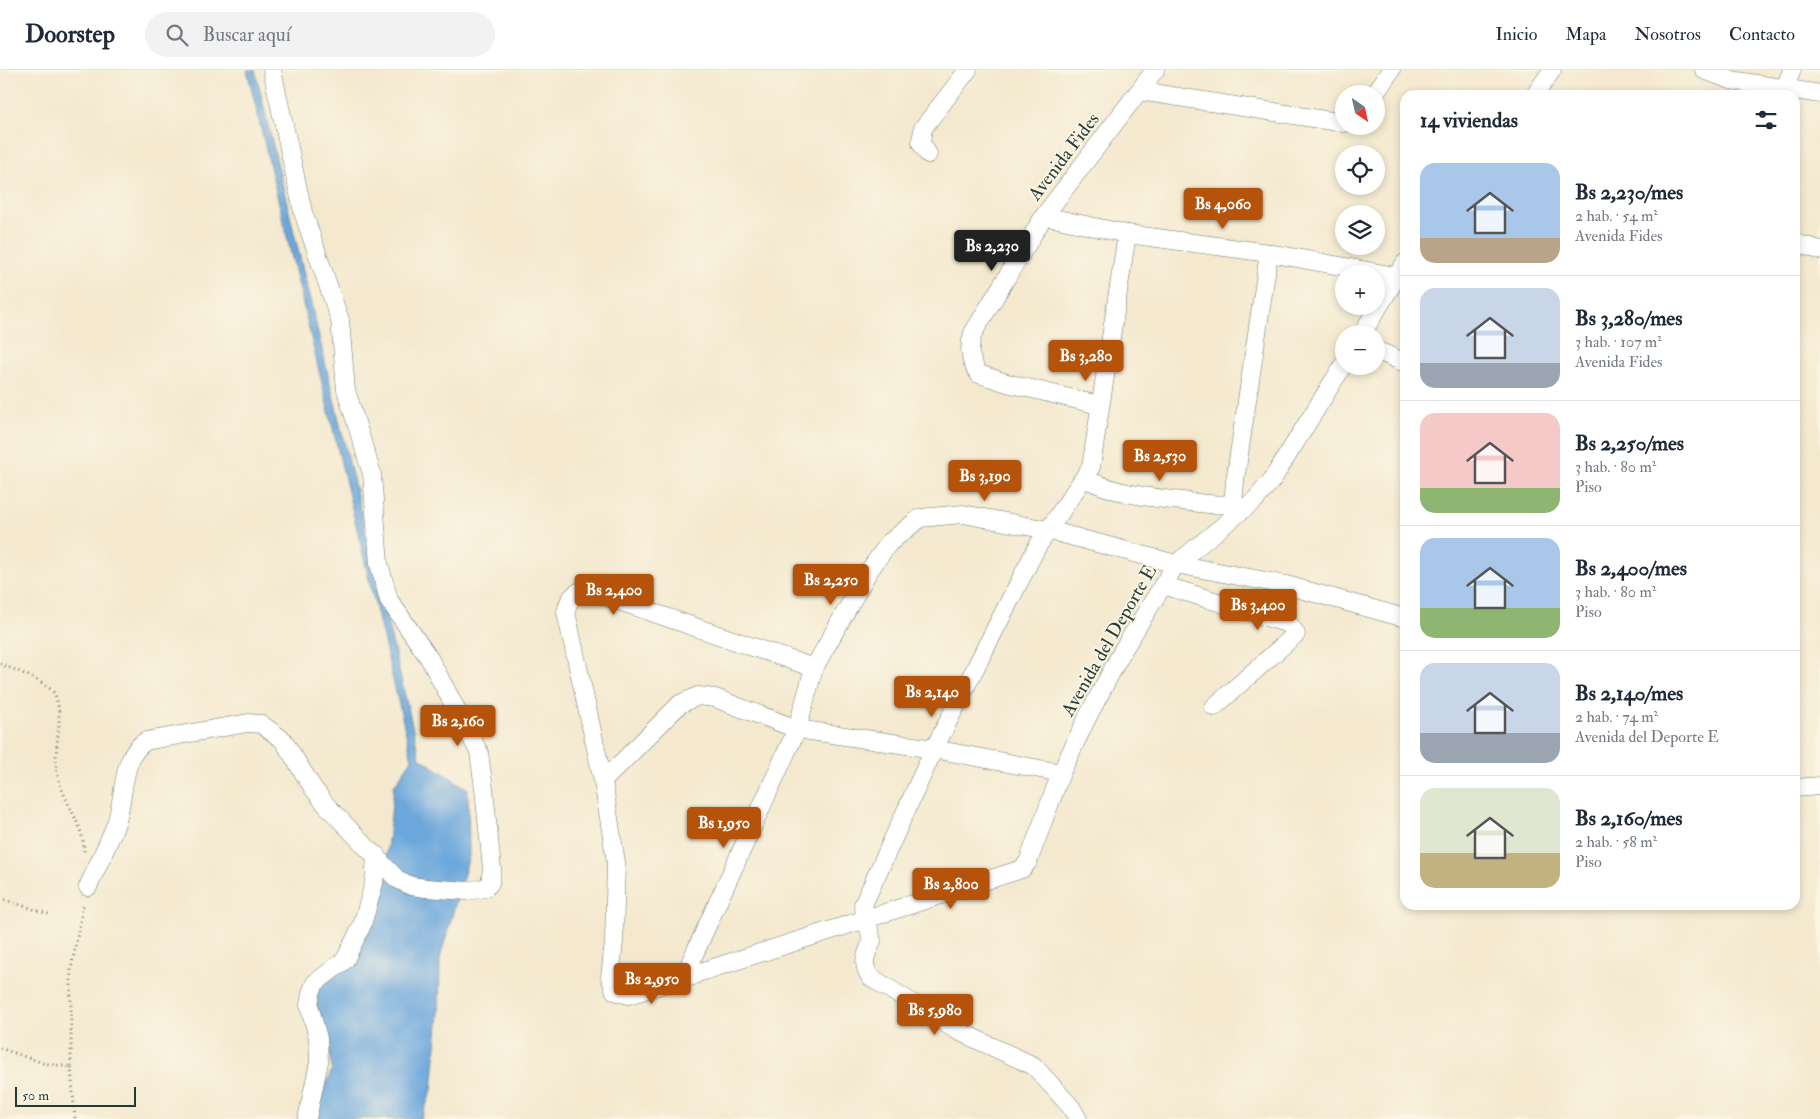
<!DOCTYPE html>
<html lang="es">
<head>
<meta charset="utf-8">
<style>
	:root { --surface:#fff; --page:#f2f2f3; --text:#1f2937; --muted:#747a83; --line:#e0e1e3; --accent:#b45309 }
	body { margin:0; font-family:"IM FELL Double Pica",serif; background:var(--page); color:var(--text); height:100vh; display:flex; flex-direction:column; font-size:19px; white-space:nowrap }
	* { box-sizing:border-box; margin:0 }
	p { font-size:16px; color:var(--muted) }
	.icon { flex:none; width:28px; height:28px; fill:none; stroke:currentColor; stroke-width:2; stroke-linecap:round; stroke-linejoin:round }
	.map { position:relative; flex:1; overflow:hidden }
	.details { position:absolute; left:1400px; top:20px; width:400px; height:820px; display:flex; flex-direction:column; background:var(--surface); border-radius:15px; box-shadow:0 2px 8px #0003 }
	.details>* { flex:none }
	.needle { width:32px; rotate:146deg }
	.fabs { position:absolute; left:1335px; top:15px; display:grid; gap:10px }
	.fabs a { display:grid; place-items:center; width:50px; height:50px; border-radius:50%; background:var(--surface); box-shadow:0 2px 8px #0003; font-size:25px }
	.scale { position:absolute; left:15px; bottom:12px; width:121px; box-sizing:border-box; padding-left:5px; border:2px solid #1f3d34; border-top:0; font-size:14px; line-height:18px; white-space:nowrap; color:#1f3d34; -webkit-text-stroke:4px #fcf5e5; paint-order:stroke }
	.price { position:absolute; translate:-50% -42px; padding:0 11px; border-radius:5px; background:var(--accent); color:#fff; font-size:16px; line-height:32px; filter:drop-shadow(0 1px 2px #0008) }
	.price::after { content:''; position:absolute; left:50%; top:30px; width:15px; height:11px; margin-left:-8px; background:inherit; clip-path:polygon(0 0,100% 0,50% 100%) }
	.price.active { background:#222; color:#fff }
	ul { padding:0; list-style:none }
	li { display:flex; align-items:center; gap:15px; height:125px; padding:0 20px }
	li+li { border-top:1px solid var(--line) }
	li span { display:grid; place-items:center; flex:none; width:140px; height:100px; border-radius:15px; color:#555 }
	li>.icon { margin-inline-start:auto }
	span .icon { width:60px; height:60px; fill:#fffc; stroke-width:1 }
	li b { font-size:21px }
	h2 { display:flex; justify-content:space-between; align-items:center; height:60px; padding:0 20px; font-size:21px }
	header { display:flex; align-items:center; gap:30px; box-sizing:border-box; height:70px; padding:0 25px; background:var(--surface); border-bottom:1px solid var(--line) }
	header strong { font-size:24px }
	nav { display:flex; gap:28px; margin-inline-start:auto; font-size:18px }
	.search { width:350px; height:45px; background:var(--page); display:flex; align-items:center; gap:12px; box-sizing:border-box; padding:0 18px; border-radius:28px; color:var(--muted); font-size:19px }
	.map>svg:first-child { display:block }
</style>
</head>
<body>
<header>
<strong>Doorstep</strong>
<div class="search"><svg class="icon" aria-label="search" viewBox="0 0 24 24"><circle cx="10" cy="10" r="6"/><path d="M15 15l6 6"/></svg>Buscar aquí</div>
<nav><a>Inicio</a><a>Mapa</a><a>Nosotros</a><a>Contacto</a></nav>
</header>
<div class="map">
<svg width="1820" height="1049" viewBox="0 0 1820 1049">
	<rect width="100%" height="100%" fill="#fcf5e5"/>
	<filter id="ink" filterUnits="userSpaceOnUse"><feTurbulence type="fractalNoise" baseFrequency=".02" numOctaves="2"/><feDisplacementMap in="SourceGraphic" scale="10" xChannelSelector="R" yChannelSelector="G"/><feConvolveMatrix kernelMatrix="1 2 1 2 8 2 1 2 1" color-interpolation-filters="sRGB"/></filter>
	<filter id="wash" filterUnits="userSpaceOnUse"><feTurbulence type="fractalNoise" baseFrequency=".0096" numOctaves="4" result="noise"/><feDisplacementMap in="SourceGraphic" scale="20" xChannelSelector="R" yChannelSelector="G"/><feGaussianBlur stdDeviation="1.12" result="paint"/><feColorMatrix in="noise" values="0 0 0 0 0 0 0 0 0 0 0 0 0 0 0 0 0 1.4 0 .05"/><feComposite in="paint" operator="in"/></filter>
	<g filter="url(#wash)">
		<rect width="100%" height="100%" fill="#f4e9cf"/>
		<polygon fill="#6ca7dc" stroke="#467288" points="247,0 255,0 420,688 468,719 469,786 440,888 439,943 432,1020 421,1049 313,1049 332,999 327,966 316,940 318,918 374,842 387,780 394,716 412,689"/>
	</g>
	<g filter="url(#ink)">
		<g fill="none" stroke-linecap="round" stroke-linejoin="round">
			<g stroke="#6a796a" stroke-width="19">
				<g id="minor">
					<polyline points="1704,0 1731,10 1820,24"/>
					<polyline points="1140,21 1344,53"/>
					<polyline points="1375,24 1391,0"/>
					<polyline points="1535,25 1552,0"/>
					<polyline points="1782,25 1792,0"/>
					<polyline points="928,84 921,73 923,58 968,0"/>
					<polyline points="1044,146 1127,164 1269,183 1395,206"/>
					<polyline points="1795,173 1820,180"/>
					<polyline points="1362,264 1405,193"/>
					<polyline points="1376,280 1405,293"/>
					<path d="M1099 335 1007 313 979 304C969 291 968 278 973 263L1044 146 1155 0"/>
					<path d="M1084 408C1116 424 1147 427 1182 431 1199 433 1216 436 1233 434"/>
					<polyline points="1236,445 1233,434 1235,411 1269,183"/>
					<polyline points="1163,515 1289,554 1296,564 1214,637"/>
					<polyline points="1061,703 934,679 797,659 715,628 698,626 680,634 603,711 616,792 614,872 610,907 615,921 629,925 1022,799 1028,792 1061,703 1088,646 1123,580 1176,494 1256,429 1272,410 1344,294"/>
					<path d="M603 711 566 542C569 527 577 517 593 522L814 598"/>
					<polyline points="1795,718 1820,716"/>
					<path d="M88 817C97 796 107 777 115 756 126 730 119 687 146 671L248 653 261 654 283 670 313 718 327 736 397 809 411 816 426 818 467 821 485 818 490 813 492 799 484 719 479 682 429 588 389 530 379 494 372 404 346 320 340 250 303 142 272 0"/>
					<polyline points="693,906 691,891 797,659 814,598 868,502 889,473 920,448 963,444 1048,460 1176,494 1286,515 1405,548"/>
					<polyline points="307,1049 319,992 318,968 309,935 311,923 315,913 345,890 362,855 374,813 376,785"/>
					<path d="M1078 1049 1071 1037 1034 996 956 960 870 907C861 892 866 886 872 871L863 835 934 679 1037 477 1091 397 1127 164"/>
				</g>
			</g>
			<g stroke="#6a796a" stroke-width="3" stroke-dasharray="1 4" stroke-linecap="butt">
				<path d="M0 594C13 599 50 613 55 625 65 648 53 676 57 701 61 730 85 754 84 783"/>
				<polyline points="0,828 51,845"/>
				<polyline points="0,978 43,993 71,997 71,899 84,832"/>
				<polyline points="71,997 75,1049"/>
			</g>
			<use href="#minor" stroke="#fff" stroke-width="18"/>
		</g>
	</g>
	<g text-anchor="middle" stroke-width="4" stroke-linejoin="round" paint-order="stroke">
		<g font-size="19" fill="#1f3d34" stroke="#fcf5e5">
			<text transform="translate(1063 86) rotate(-53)" y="7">Avenida Fides</text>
			<text transform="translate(1108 570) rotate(-60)" y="7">Avenida del Deporte E</text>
		</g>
	</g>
</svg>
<div class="fabs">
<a><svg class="needle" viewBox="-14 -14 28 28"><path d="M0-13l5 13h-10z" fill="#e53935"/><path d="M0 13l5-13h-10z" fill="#747a83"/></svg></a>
<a><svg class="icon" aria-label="locate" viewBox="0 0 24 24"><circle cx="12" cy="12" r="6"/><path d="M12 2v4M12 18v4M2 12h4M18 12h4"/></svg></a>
<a><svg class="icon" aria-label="layers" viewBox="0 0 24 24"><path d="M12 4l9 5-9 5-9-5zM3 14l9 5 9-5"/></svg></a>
<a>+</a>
<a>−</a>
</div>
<div class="scale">50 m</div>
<b class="price" style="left:1223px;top:160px">Bs 4,060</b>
<b class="price active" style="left:992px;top:202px">Bs 2,230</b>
<b class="price" style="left:1086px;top:312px">Bs 3,280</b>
<b class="price" style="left:1160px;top:412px">Bs 2,530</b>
<b class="price" style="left:985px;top:432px">Bs 3,190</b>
<b class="price" style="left:831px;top:536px">Bs 2,250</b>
<b class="price" style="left:614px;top:546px">Bs 2,400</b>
<b class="price" style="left:1258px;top:561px">Bs 3,400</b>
<b class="price" style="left:932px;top:648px">Bs 2,140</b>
<b class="price" style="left:458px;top:677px">Bs 2,160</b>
<b class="price" style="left:724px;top:779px">Bs 1,950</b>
<b class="price" style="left:951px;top:840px">Bs 2,800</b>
<b class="price" style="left:652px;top:935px">Bs 2,950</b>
<b class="price" style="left:935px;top:966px">Bs 5,980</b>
<section class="details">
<h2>14 viviendas<svg class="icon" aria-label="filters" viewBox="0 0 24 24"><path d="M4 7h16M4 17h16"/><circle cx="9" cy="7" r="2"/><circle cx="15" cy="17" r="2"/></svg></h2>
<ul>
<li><span style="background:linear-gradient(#a9c7e8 75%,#b9a48a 0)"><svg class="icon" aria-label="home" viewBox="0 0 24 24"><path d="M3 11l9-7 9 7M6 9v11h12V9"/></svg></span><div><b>Bs 2,230/mes</b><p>2 hab. · 54 m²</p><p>Avenida Fides</p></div></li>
<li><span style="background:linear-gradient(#c9d6e8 75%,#9aa5b1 0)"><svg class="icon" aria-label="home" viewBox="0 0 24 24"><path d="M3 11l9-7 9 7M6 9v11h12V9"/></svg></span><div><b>Bs 3,280/mes</b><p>3 hab. · 107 m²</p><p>Avenida Fides</p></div></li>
<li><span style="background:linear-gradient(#f6c9c9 75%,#8fb573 0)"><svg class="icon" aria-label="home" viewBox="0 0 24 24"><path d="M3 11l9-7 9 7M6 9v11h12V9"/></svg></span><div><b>Bs 2,250/mes</b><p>3 hab. · 80 m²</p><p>Piso</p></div></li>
<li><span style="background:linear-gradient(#a9c7e8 70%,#8fb573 0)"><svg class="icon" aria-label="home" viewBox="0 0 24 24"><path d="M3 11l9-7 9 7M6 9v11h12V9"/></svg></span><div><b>Bs 2,400/mes</b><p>3 hab. · 80 m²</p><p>Piso</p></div></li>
<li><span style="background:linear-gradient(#c9d6e8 70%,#9aa5b1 0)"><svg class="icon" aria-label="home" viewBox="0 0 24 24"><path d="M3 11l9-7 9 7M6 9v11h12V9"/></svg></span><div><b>Bs 2,140/mes</b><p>2 hab. · 74 m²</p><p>Avenida del Deporte E</p></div></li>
<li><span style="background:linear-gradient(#dfe7d0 65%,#c2b280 0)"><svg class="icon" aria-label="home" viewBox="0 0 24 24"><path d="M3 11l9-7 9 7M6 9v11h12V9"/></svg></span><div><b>Bs 2,160/mes</b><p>2 hab. · 58 m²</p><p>Piso</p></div></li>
</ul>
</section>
</div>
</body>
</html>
